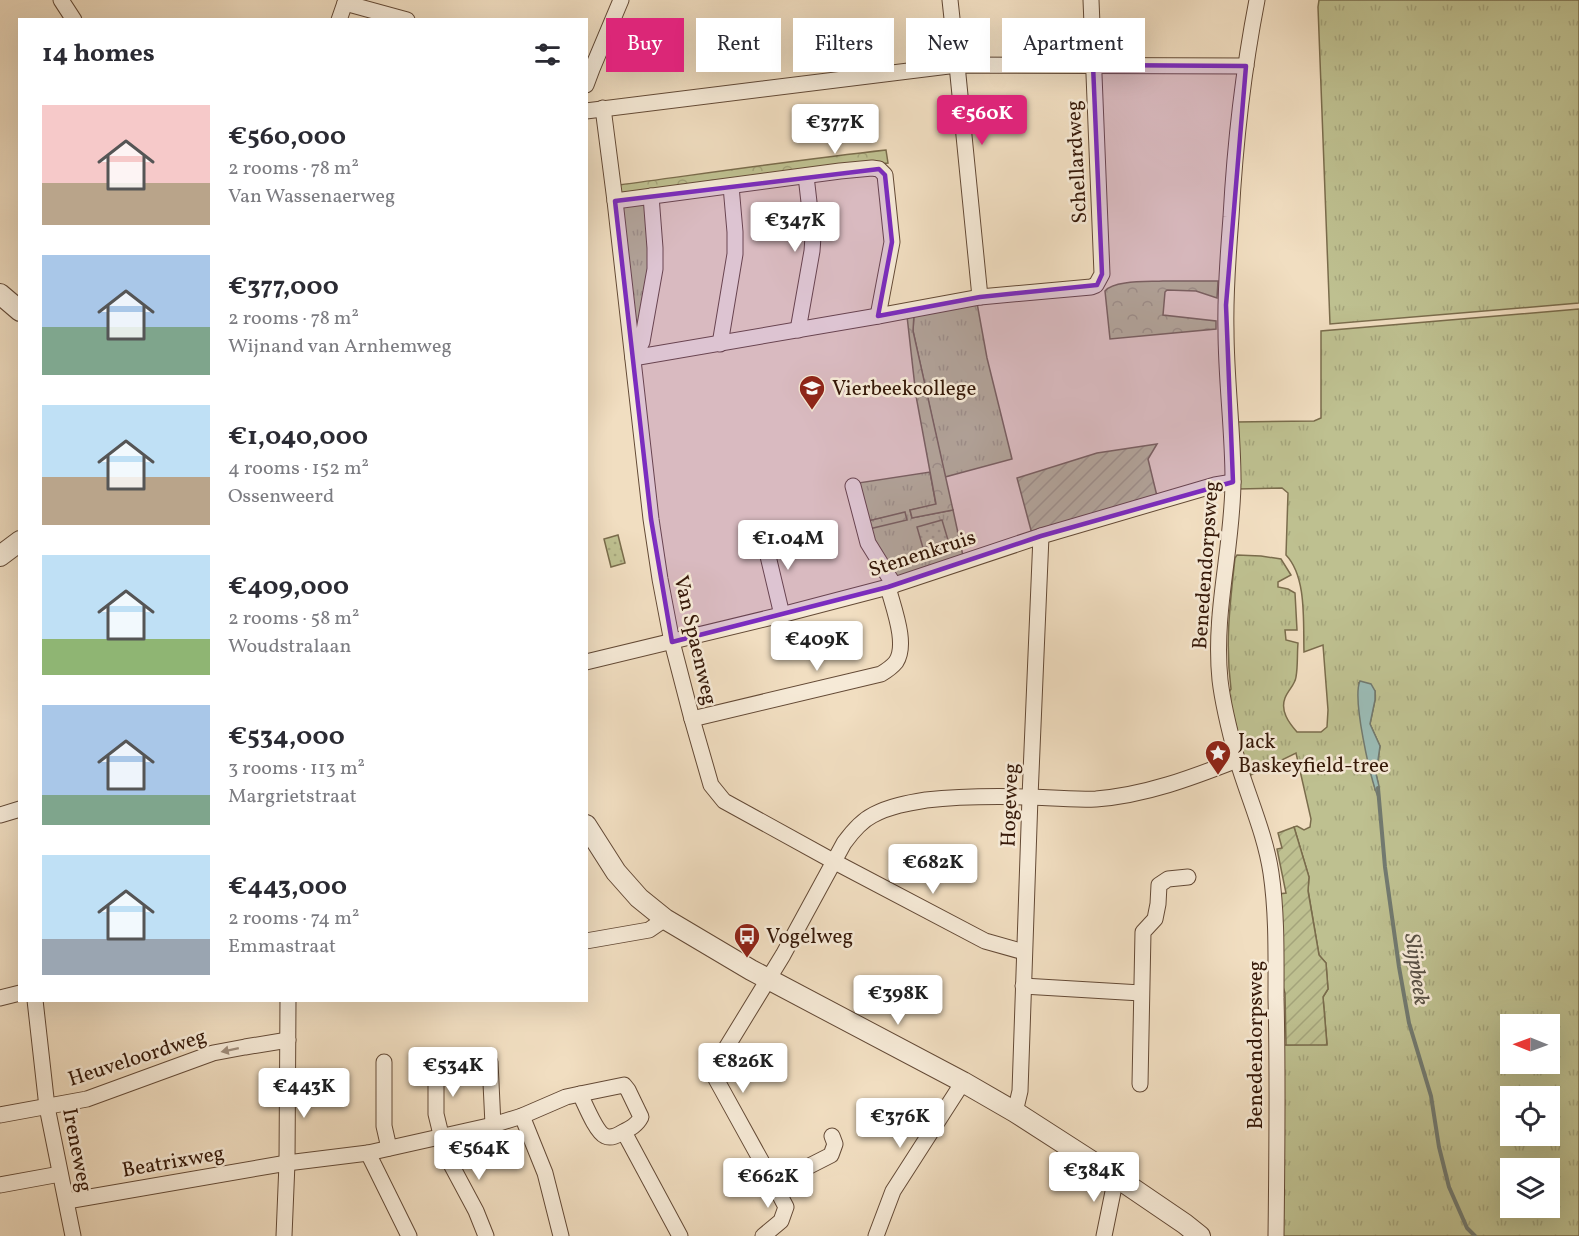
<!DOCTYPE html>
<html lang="en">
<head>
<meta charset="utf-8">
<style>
	:root { --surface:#fff; --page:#f7f7f7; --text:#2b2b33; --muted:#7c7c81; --accent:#db2777 }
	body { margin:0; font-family:Vollkorn,serif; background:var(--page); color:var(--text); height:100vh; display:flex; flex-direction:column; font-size:22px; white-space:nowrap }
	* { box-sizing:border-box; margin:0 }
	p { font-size:20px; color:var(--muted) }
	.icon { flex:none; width:33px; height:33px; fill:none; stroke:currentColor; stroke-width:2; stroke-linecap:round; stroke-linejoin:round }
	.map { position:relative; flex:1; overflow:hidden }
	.panel { position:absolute; left:18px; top:18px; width:570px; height:984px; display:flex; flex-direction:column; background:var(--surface); border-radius:0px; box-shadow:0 6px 24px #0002 }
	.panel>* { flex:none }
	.hud { position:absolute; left:606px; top:18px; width:570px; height:54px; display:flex; gap:12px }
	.needle { width:39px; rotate:271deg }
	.fabs { position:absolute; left:1500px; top:1014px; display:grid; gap:12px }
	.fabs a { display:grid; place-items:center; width:60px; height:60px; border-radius:0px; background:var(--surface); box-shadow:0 6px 24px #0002; font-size:30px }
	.price { position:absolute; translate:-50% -51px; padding:0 14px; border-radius:6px; background:#fff; color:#222; font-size:20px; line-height:39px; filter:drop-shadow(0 2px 3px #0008) }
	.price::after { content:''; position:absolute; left:50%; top:36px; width:18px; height:14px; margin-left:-9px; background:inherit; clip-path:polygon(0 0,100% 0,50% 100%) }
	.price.active { background:var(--accent); color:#fff }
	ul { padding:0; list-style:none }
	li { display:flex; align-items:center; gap:18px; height:150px; padding:0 24px }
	li span { display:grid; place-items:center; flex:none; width:168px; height:120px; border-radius:0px; color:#555 }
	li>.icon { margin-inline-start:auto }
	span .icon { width:72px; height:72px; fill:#fffc; stroke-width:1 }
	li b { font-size:26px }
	h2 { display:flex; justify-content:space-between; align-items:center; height:72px; padding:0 24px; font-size:26px }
	.chip { padding:0 21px; border-radius:0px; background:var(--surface); box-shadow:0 6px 24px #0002; font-size:21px; line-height:54px }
	.chip.active { background:var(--accent); color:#fff }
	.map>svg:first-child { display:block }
</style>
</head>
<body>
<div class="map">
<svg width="1579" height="1236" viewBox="0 0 1579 1236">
	<defs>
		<pattern id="grass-tufts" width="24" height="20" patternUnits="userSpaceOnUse" patternTransform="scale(1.5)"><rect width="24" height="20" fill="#bec090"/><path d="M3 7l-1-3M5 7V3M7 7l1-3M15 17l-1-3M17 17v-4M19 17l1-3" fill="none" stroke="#a4a47b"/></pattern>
		<pattern id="forest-crowns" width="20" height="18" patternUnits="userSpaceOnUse" patternTransform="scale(1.5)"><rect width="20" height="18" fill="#bec090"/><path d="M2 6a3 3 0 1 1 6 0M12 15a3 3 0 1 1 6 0" fill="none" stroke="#a4a47b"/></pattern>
		<pattern id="park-dots" width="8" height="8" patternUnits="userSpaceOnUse" patternTransform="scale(1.5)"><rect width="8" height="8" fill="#bec090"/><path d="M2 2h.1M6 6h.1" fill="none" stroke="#a4a47b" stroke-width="1.8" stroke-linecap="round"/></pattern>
		<pattern id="garden-furrows" width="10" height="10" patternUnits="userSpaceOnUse" patternTransform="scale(1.5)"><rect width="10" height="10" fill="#bec090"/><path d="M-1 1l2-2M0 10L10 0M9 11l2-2" fill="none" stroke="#a4a47b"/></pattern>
	</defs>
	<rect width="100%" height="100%" fill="#f1dec1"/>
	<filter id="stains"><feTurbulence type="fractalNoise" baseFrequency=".00333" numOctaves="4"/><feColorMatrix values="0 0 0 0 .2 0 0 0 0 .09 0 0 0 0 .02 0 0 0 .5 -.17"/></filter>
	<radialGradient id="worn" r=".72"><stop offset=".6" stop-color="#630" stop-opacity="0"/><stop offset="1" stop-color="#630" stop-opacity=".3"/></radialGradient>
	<g fill="url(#grass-tufts)" stroke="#7a6c4c" stroke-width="1.5" fill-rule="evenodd">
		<polygon points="1319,0 1579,0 1579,303 1330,324 1318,7"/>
		<polygon points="645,203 652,247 641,331 636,331 621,205"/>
		<polygon points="977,303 987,358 1012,459 945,477 913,331 914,314"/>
		<path d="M1579 309V1236H1283V1045L1327 1044 1323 997 1328 989 1326 963 1319 955 1308 890 1309 877 1294 827 1297 826 1304 830 1310 827 1311 819 1296 753 1249 776 1228 694 1231 689C1225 643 1230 604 1235 558L1237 555 1261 556 1281 559 1291 575 1278 582V587L1288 589 1295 593 1297 630H1285L1286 640 1298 643C1297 654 1298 666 1296 677 1295 685 1288 690 1285 698 1280 711 1289 723 1297 732H1321L1327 727 1328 710 1323 645 1304 652C1303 622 1307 577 1286 555L1288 493 1282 488 1238 489 1236 422 1314 421 1321 418V331ZM1359 683 1375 691V700L1370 724 1380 746 1376 774 1378 783 1375 789 1360 715ZM1510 1024H1550V1064H1510ZM1510 1096H1550V1136H1510ZM1510 1168H1550V1208H1510Z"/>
		<polygon points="930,472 936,505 910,510 912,518 953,510 963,556 896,578 873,541 869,529 905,513 868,521 858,483"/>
	</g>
	<g fill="url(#forest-crowns)" stroke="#7a6c4c" stroke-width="1.5">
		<path d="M886 150 888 163 620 193 619 185C708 173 797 160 886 150Z"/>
		<path d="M1163 281H1218L1217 298 1196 291 1167 290 1165 292 1163 315 1216 321V329L1110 339 1105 291C1114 280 1149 282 1163 281Z"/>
		<polygon points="914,314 913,331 953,510 912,518 910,510 936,504 916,396 907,316"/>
		<polygon points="905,512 907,520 869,529 868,521"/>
	</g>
	<g fill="url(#park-dots)" stroke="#7a6c4c" stroke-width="1.5">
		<polygon points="942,520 948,540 923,548 917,527"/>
		<polygon points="618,535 625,563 611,567 604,539"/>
	</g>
	<g fill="url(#garden-furrows)" stroke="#7a6c4c" stroke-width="1.5">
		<polygon points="1157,444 1148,459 1157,496 1032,534 1017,478 1097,453"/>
		<polygon points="1294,827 1309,877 1308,891 1319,955 1326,963 1328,989 1323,997 1327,1045 1286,1045 1285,993 1282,984 1279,894 1286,893 1277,849 1282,848 1278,833"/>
	</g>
	<path fill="#9bbcb6" stroke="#727a70" stroke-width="1.5" d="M1360 681 1371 684 1375 691V700L1370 724 1380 746 1376 774 1379 786 1378 797C1370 777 1352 698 1360 681Z"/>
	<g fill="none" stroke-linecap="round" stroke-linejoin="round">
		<polyline stroke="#727a70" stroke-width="4" points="1378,788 1385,867 1399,967 1409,1023 1431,1096 1439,1147 1449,1187 1467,1228 1475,1236"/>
		<g stroke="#644a36" stroke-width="17">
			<g id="minor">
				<polyline points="61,0 74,20"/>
				<polyline points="950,0 957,65 980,297"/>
				<path d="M1257 0C1243 72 1235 144 1231 217 1228 255 1225 293 1226 330 1226 380 1233 430 1233 480 1233 547 1213 612 1220 680 1223 706 1230 733 1237 759 1248 797 1265 833 1271 873 1277 914 1276 956 1276 998 1278 1077 1277 1157 1276 1236"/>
				<polyline points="345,3 407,20"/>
				<polyline points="339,20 346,0"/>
				<polyline points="586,85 592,69 621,0"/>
				<polyline points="603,108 615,201 651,519 660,579 672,642 692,719 711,785 724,801 833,861 985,941 1024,952"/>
				<polyline points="586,111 957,65 1246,66"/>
				<polyline points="615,201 840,171 872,168 879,169 885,175 892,242 878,316"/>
				<polyline points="798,330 812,251 813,237 806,176"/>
				<polyline points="720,344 735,254 735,232 731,186"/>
				<polyline points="633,358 878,316 980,297 1091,287 1096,285 1102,274 1091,0"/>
				<polyline points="634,358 642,342 655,269 655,248 651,196"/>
				<polyline points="853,486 868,543 894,585"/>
				<polyline points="763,535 782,615"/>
				<polyline points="586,662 781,615 888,587 1041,536 1215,485 1233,482"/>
				<path d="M692 719 881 674C886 671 892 667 896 662 908 644 893 607 888 587"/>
				<polyline points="0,815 20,809"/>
				<polyline points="586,941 649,930 665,919"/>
				<polyline points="1023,986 1141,993"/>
				<polyline points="0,998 20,993"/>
				<polyline points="35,1000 47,1107 73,1236"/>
				<polyline points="436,1061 436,1114 446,1155 476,1211 486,1236"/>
				<polyline points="384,1062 384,1126 389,1148"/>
				<polyline points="490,1062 493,1125"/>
				<polyline points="1140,1084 1143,932 1155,919 1158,904 1159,885 1168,879 1188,877"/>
				<path d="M624 1085 628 1090 641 1117C637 1125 631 1128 623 1132 618 1135 611 1139 605 1136 596 1132 585 1104 580 1094Z"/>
				<polyline points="1015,1112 1020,1091 1030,797 1041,536"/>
				<polyline points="0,1115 87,1099 213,1053 245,1047 288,1040"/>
				<polyline points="522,1116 545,1173 561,1236"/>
				<polyline points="624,1132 680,1236"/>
				<path d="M832 1136 835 1144 831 1155 774 1184 716 1079 717 1063 783 955 844 843C852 832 861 821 873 815 890 806 908 803 926 800 961 796 997 796 1032 797 1053 798 1075 800 1096 799 1146 795 1191 778 1237 760"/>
				<polyline points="368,1153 409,1236"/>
				<polyline points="0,1185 60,1174"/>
				<polyline points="67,1201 287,1163 368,1153 493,1125 522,1116 566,1097 580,1094"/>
				<polyline points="284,1236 287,1163 288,1000"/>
				<polyline points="763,1236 781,1221 786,1207 774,1184"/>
				<polyline points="876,1236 893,1191 963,1082"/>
				<polyline points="1104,1236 1116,1177"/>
			</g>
		</g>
		<g stroke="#644a36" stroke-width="22">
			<g id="tertiary">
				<polyline points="0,294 20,311"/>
				<polyline points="0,556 20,541"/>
				<polyline points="586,825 616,872 639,898 665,919 751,970 963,1082 1015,1112 1116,1177 1185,1224 1200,1236"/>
			</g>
		</g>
		<use href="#minor" stroke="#f6ead7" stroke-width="15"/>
		<use href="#tertiary" stroke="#f6ead7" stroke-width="20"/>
	</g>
	<defs><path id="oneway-solid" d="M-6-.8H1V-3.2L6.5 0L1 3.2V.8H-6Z" transform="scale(1.5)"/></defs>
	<use fill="#9f8c7a" href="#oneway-solid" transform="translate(230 1050) rotate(168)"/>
	<path fill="#7b2cbf" fill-opacity="0.2" stroke="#7b2cbf" stroke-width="4.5" stroke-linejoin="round" d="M1093 65 1246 66 1226 305 1233 482 1041 536 888 587 672 642 651 519 615 201 879 169 885 175 892 242 878 316 980 297 1097 285 1102 274Z"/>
	<defs>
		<g id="school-pin" transform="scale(1.35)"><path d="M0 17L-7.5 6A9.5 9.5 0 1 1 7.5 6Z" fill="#8f2418" stroke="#f6ead7"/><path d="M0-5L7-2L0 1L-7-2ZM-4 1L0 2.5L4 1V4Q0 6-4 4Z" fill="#fff"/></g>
		<g id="sight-pin" transform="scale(1.35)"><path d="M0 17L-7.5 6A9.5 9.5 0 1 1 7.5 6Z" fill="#8f2418" stroke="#f6ead7"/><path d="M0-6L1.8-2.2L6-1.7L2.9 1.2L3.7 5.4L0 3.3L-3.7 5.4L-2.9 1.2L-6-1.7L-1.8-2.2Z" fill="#fff"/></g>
		<g id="bus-pin" transform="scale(1.35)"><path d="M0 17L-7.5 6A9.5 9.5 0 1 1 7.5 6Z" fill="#8f2418" stroke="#f6ead7"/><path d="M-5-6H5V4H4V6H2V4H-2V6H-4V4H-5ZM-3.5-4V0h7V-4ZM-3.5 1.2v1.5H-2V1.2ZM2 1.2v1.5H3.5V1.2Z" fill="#fff"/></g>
	</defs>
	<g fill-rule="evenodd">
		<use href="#school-pin" x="812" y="388"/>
		<use href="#sight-pin" x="1218" y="753"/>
		<use href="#bus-pin" x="747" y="936"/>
	</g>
	<g text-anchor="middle" stroke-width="5" stroke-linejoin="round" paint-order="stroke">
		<g font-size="21" fill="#351808" stroke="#f6ead7">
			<text transform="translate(1076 162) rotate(-93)" y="7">Schellardweg</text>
			<text transform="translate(922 553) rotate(-18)" y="7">Stenenkruis</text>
			<text transform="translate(1205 565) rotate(-86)" y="7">Benedendorpsweg</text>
			<text transform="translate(696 640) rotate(77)" y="7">Van Spaenweg</text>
			<text transform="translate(1009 805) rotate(-88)" y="7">Hogeweg</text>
			<text transform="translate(1255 1045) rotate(-90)" y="7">Benedendorpsweg</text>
			<text transform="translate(137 1057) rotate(-18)" y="7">Heuveloordweg</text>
			<text transform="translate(78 1150) rotate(79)" y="7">Ireneweg</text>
			<text transform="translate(173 1161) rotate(-10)" y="7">Beatrixweg</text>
		</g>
		<g font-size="21" fill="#351808" stroke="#f6ead7" text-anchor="start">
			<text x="832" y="395">Vierbeekcollege</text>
			<text x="1238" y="748">Jack<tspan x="1238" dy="24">Baskeyfield-tree</tspan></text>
			<text x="766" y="943">Vogelweg</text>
		</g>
		<g font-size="22" font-style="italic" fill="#595145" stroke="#f6ead7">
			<text transform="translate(1418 969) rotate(82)" y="8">Slijpbeek</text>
		</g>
	</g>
	<rect width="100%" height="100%" filter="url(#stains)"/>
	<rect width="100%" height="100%" fill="url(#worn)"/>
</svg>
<div class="fabs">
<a><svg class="needle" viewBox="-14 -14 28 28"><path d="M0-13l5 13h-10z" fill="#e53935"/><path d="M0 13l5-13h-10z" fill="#7c7c81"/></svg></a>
<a><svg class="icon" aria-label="locate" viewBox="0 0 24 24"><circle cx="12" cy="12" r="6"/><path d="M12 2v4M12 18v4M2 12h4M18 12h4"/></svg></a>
<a><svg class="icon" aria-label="layers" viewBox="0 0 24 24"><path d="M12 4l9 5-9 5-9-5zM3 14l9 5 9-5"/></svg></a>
</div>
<b class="price active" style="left:982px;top:146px">€560K</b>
<b class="price" style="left:835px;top:155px">€377K</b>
<b class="price" style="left:795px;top:253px">€347K</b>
<b class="price" style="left:788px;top:571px">€1.04M</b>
<b class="price" style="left:817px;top:672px">€409K</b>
<b class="price" style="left:933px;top:895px">€682K</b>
<b class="price" style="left:898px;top:1026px">€398K</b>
<b class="price" style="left:743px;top:1094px">€826K</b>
<b class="price" style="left:453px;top:1098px">€534K</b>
<b class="price" style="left:304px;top:1119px">€443K</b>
<b class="price" style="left:900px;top:1149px">€376K</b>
<b class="price" style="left:479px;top:1181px">€564K</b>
<b class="price" style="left:1094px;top:1203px">€384K</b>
<b class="price" style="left:768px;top:1209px">€662K</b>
<div class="hud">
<a class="chip active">Buy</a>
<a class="chip">Rent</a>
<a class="chip">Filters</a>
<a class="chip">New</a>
<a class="chip">Apartment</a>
</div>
<section class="panel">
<h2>14 homes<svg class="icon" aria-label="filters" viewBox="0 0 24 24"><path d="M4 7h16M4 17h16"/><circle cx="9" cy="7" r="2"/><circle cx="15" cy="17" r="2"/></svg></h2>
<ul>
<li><span style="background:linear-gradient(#f6c9c9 65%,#b9a48a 0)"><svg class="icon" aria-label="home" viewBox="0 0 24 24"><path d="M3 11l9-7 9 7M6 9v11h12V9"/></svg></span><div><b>€560,000</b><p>2 rooms · 78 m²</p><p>Van Wassenaerweg</p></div></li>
<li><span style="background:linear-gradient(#a9c7e8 60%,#7fa58c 0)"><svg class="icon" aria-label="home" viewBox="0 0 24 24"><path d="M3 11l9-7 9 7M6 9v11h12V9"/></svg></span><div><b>€377,000</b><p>2 rooms · 78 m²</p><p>Wijnand van Arnhemweg</p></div></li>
<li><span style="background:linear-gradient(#bfe0f5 60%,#b9a48a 0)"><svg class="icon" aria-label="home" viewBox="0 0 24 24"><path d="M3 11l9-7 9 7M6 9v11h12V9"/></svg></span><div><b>€1,040,000</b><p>4 rooms · 152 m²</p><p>Ossenweerd</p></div></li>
<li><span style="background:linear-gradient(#bfe0f5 70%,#8fb573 0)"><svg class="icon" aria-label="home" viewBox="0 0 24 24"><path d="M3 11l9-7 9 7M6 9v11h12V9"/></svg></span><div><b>€409,000</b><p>2 rooms · 58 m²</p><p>Woudstralaan</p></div></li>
<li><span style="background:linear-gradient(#a9c7e8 75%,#7fa58c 0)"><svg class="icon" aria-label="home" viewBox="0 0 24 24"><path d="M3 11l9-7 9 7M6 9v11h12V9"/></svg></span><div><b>€534,000</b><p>3 rooms · 113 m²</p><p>Margrietstraat</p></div></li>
<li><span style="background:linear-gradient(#bfe0f5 70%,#9aa5b1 0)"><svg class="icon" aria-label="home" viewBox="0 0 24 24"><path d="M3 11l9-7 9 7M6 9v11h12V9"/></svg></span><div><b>€443,000</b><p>2 rooms · 74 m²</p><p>Emmastraat</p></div></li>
</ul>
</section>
</div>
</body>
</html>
